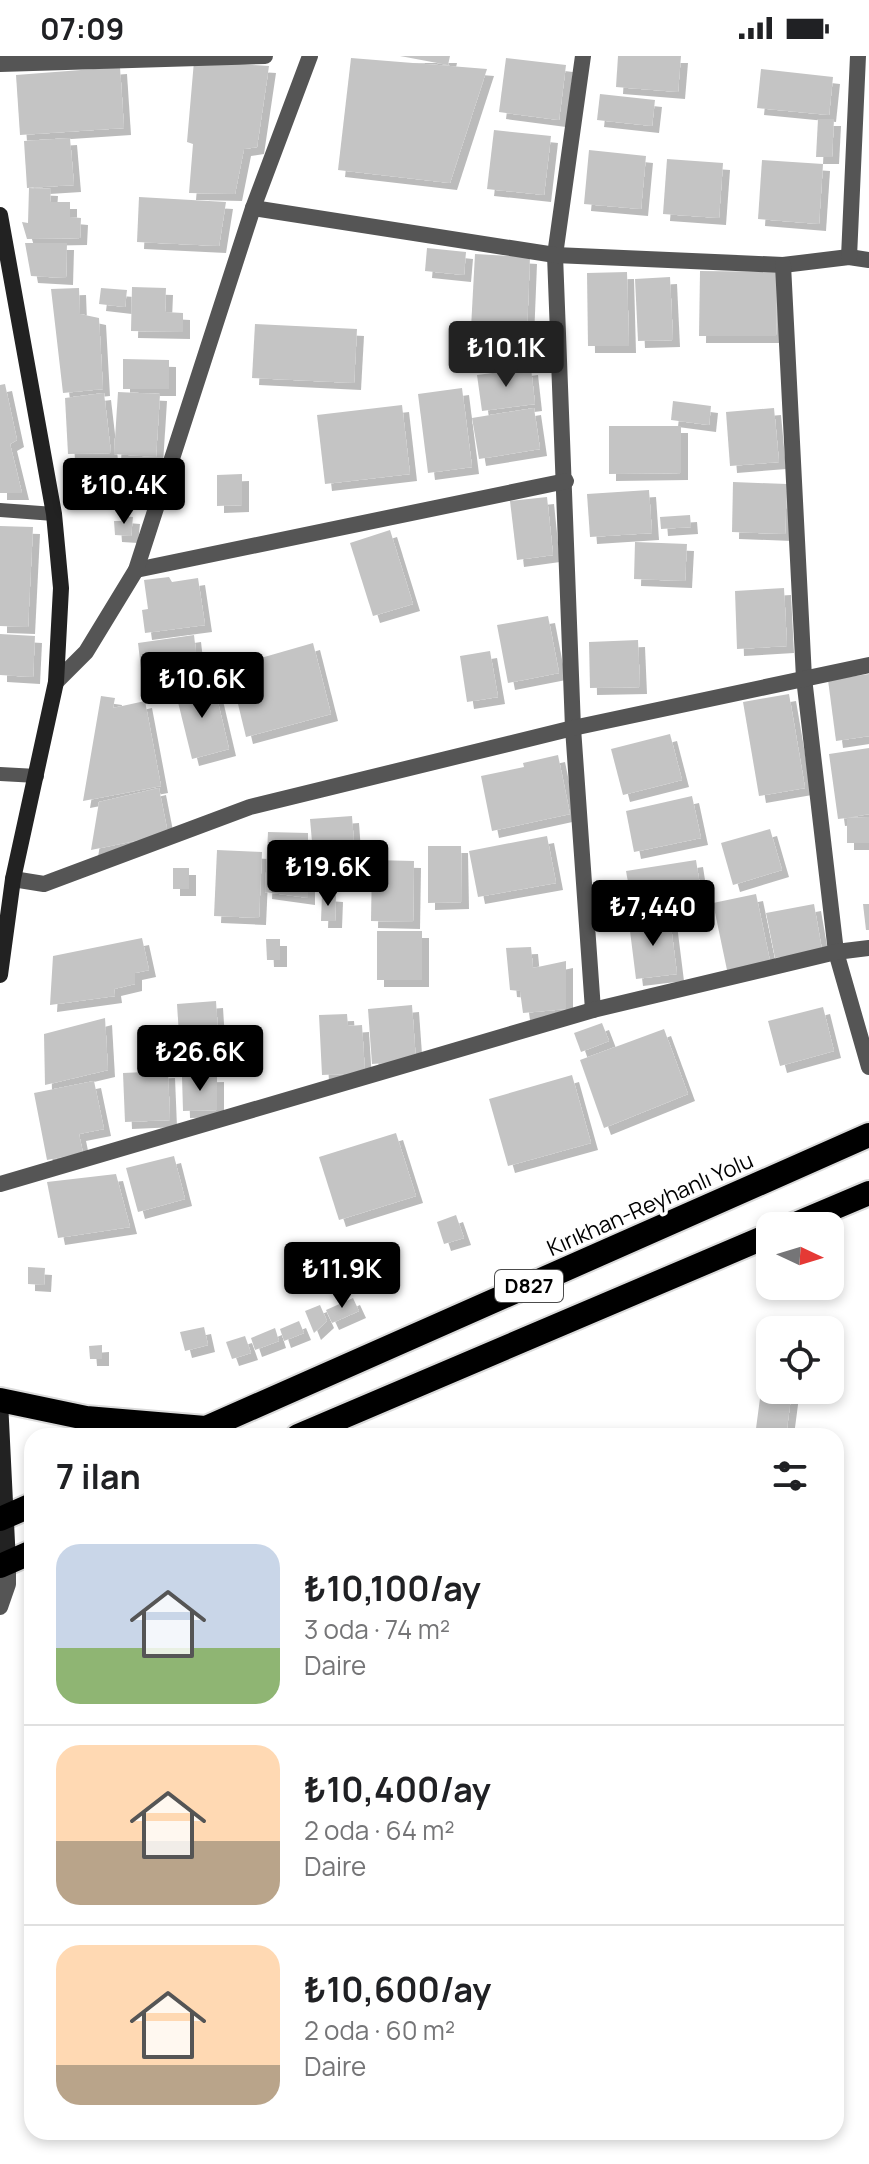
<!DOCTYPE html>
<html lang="tr">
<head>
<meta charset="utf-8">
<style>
	:root { --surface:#fff; --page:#f2f2f2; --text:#202124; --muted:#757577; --line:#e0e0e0; --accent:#000 }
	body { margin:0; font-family:Manrope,sans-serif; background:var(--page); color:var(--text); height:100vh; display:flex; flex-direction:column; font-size:30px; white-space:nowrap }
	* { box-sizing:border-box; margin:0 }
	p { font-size:26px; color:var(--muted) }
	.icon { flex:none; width:44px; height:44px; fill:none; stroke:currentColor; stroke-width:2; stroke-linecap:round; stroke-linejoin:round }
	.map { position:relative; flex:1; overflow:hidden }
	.sheet { position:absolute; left:24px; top:1372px; width:820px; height:712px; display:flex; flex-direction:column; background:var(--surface); border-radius:24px; box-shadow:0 4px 12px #0003 }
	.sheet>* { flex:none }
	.needle { width:52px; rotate:94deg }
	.tools { position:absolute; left:756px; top:1156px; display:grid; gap:16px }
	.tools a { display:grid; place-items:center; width:88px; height:88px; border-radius:16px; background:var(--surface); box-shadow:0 4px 12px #0003; font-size:40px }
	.price { position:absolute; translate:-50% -68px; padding:0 18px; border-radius:8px; background:var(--accent); color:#fff; font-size:26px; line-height:52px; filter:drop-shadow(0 2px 4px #0008) }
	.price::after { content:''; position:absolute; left:50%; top:48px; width:24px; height:18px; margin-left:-12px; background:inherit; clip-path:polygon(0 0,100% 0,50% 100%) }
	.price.current { background:#222; color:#fff }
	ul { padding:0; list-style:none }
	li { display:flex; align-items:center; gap:24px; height:200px; padding:0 32px }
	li+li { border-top:2px solid var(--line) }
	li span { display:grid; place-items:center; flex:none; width:224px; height:160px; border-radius:24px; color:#555 }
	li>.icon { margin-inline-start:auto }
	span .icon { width:96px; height:96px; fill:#fffc; stroke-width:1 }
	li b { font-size:34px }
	h2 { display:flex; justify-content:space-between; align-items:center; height:96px; padding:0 32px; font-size:34px }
	.status { display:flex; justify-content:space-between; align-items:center; height:56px; padding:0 40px; background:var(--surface); direction:ltr }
	.status svg { height:22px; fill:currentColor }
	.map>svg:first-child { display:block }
</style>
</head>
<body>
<div class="status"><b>07:09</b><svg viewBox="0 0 49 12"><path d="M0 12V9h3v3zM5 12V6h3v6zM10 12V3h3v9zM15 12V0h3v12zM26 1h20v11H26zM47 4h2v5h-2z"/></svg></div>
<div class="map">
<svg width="869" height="2108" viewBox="0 0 869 2108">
	<defs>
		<filter id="shadow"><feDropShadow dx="7" dy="7" stdDeviation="0" flood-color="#0004"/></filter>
	</defs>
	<rect width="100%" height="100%" fill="#fff"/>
	<g fill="#c4c4c4" filter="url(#shadow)">
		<polygon points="400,0 450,0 448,9"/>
		<polygon points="618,0 681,0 678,36 616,31"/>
		<polygon points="351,2 487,13 450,127 338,114"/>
		<polygon points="506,2 566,9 559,64 499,56"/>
		<polygon points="194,5 269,10 257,91 244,93 235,138 189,137 193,88 187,86"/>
		<polygon points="120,11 124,72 20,79 16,19"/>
		<polygon points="761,13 833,21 829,59 757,52"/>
		<polygon points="600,38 655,44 652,70 597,64"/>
		<polygon points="818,63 834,63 832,101 816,101"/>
		<polygon points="494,74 551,80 544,139 487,133"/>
		<polygon points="70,82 74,129 27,132 24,85"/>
		<polygon points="589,94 646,100 641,153 584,148"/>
		<polygon points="667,103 723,107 719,162 663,158"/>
		<polygon points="762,104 823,108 819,168 758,163"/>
		<polygon points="29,132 51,133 50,146 70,146 70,161 81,162 80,182 27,183 22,166 28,167"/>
		<polygon points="139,141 226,146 219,190 137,186"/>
		<polygon points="25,187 67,187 66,222 31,220"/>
		<polygon points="427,192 466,196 464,219 425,215"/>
		<polygon points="475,198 530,201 527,275 471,272"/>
		<polygon points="700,215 777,216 776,280 699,280"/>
		<polygon points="627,216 629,290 588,290 587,217"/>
		<polygon points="670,221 673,284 638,285 635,223"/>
		<polygon points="132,231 166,232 165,256 183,257 183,276 131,275"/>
		<polygon points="79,232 80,258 99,262 103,333 63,337 51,233"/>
		<polygon points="101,232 127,234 125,251 99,248"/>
		<polygon points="255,268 357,273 354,327 252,322"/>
		<polygon points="123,303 169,304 169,333 123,333"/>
		<polygon points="531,312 535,348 482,355 477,319"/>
		<polygon points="5,328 17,384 10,388 22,437 0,437 0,329"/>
		<polygon points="462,332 472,411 428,417 418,338"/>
		<polygon points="118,336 160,338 156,401 114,398"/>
		<polygon points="104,337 111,397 68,398 65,342"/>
		<polygon points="673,345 711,350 709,369 671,364"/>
		<polygon points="402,349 410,418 325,428 317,359"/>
		<polygon points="534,352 540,393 479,403 472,362"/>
		<polygon points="774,352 779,406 730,410 726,356"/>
		<polygon points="609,370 681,370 681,417 609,418"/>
		<polygon points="103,407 154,408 150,445 101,445"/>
		<polygon points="242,418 242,449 217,450 217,419"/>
		<polygon points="733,426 787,428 785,478 732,476"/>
		<polygon points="649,434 652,477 590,481 587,438"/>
		<polygon points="547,441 553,499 517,504 510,445"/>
		<polygon points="690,459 691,471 661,473 660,461"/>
		<polygon points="121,460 133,461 131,480 115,479 114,465 121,465"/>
		<polygon points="0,470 33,471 28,571 0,570"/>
		<polygon points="390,474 413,548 373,560 350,487"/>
		<polygon points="635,486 687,488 685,525 634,523"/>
		<polygon points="169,521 172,526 198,522 205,569 145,577 142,554 148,553 144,524"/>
		<polygon points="784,532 787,590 737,593 735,535"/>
		<polygon points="548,560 559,617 508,627 497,569"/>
		<polygon points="0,578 35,580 33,621 0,619"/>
		<polygon points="194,579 199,622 143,629 138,587"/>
		<polygon points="638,584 640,631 590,632 589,586"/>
		<polygon points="313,587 331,658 246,681 229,611"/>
		<polygon points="490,595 498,641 467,646 460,600"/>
		<polygon points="869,618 869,680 836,685 828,624"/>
		<polygon points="213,625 229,693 192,703 175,634"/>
		<polygon points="789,638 805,732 759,740 743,646"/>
		<polygon points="101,640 115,642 113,652 145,645 161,730 83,745"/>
		<polygon points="670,678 682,724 623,739 611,693"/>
		<polygon points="869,692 869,758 847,762 869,761 869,787 847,787 847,762 838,763 829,698"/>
		<polygon points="558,699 570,758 492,775 481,720 524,711 523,707"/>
		<polygon points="159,732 168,778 91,794 99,746"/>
		<polygon points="692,740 701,782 634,796 626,755"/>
		<polygon points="352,760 356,816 315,820 310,763"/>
		<polygon points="770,773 782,814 733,829 721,787"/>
		<polygon points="268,776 308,777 308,842 265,836"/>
		<polygon points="547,780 556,827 478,841 469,795"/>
		<polygon points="428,790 461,790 462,846 428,847"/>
		<polygon points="217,794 262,796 259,862 214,860"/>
		<polygon points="372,804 414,805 413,866 371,865"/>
		<polygon points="696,804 703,849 634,860 626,815"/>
		<rect x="173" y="812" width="16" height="21"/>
		<polygon points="322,838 336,839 335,865 321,865"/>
		<polygon points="756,838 770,905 727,914 713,847"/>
		<polygon points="814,848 822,894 775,902 766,857"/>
		<polygon points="863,848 869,848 869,874 866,874"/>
		<polygon points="670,862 677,918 636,923 629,867"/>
		<rect x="377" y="875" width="45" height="49"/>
		<polygon points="142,882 149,914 135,917 135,928 114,933 115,940 50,949 53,900"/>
		<polygon points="266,883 280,883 280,904 267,904"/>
		<polygon points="531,891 533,912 566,905 566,953 523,957 520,935 510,934 506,892"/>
		<polygon points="216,945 220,1007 181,1009 177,948"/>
		<polygon points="412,949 416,1005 372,1008 368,953"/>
		<polygon points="823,951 834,995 780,1010 768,965"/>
		<polygon points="347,958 348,970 362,969 365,1017 322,1019 319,959"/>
		<polygon points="105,962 108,1014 45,1029 44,978"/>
		<polygon points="602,967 609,985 581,996 574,977"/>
		<polygon points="664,973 688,1038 604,1072 580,1004"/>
		<polygon points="168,1015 170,1064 125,1066 123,1017"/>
		<polygon points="217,1019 217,1054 183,1055 182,1020"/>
		<polygon points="572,1019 591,1087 508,1110 489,1043"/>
		<polygon points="94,1025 104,1073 79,1078 83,1097 47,1104 34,1037"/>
		<polygon points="396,1077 416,1140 339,1164 319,1101"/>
		<polygon points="174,1100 185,1143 138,1156 126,1112"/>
		<polygon points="116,1118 130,1171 58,1182 47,1126"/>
		<polygon points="456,1159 464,1182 444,1188 437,1166"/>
		<polygon points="28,1211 45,1212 44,1229 28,1228"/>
		<polygon points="353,1242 359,1255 332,1267 326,1254"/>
		<polygon points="320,1249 327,1265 314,1277 305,1255"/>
		<polygon points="299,1265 304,1277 284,1285 280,1273"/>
		<polygon points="204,1271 208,1289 185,1295 180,1276"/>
		<polygon points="275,1272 279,1285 255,1294 251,1282"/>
		<polygon points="245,1280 251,1297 232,1303 226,1286"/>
		<polygon points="768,1282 770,1334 792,1334 786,1380 755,1380"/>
		<polygon points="102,1289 102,1303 90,1303 89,1290"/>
	</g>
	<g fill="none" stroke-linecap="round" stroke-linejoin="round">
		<g stroke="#dbdbdb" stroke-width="28">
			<g id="highway">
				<polyline points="791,1170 869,1137"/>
				<polyline points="0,1344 86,1362 205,1372"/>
				<polyline points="188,1380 869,1079"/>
				<polyline points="298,1380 770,1179"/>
				<polyline points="0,1463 32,1449"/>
				<polyline points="0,1510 32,1496"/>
			</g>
		</g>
		<g stroke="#555" stroke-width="14">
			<polyline points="0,454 54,458"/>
			<polyline points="0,718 37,720"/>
		</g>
		<g stroke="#555" stroke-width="16">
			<polyline points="583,0 555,199 573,672 593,954"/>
			<polyline points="0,8 265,0"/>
			<polyline points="253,152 555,199 783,209 849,201 869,204"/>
			<polyline points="849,201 858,0"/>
			<polyline points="783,209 804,622 836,896 869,1011"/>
			<polyline points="136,514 566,425"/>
			<polyline points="56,626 86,596 136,514 253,152 310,0"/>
			<polyline points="13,823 44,828 250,751 573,672 869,609"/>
			<polyline points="0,1128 593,954 836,896 869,892"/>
			<polyline points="0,1551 8,1528 8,1507"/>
		</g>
		<g stroke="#222" stroke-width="16">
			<polyline points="0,159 54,458 61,532 56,626 13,823 0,919"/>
			<polyline points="0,1345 8,1507"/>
		</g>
		<use href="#highway" stroke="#000" stroke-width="24"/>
	</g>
	<g text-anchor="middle" stroke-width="7" stroke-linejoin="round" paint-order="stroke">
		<rect fill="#fff" stroke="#4c4c4c" stroke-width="2" x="495" y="1214" width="68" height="32" rx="6"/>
		<g font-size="20" font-weight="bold" fill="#000">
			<text x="529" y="1237">D827</text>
		</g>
		<g font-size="22" fill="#000" stroke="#fff">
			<text transform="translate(650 1148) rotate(-24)" y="8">Kırıkhan-Reyhanlı Yolu</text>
		</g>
	</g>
</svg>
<div class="tools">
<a><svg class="needle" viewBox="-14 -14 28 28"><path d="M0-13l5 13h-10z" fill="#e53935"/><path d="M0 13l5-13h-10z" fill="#757577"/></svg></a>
<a><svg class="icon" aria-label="locate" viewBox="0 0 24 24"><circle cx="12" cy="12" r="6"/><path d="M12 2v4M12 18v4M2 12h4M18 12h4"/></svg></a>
</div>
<b class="price current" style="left:506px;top:333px">₺10.1K</b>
<b class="price" style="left:124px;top:470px">₺10.4K</b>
<b class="price" style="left:202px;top:664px">₺10.6K</b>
<b class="price" style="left:328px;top:852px">₺19.6K</b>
<b class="price" style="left:653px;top:892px">₺7,440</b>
<b class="price" style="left:200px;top:1037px">₺26.6K</b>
<b class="price" style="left:342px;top:1254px">₺11.9K</b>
<section class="sheet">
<h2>7 ilan<svg class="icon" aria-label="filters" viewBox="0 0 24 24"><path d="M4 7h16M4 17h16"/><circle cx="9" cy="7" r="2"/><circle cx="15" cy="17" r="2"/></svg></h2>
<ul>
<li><span style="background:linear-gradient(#c9d6e8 65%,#8fb573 0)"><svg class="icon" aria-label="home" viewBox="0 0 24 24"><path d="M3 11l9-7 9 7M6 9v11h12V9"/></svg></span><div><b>₺10,100/ay</b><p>3 oda · 74 m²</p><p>Daire</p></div></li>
<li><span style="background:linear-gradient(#ffd9b3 60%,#b9a48a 0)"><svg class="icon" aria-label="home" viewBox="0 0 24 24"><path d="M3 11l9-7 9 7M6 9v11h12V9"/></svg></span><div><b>₺10,400/ay</b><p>2 oda · 64 m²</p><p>Daire</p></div></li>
<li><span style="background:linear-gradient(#ffd9b3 75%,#b9a48a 0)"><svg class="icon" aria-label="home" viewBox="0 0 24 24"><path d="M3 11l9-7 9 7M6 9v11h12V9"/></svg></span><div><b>₺10,600/ay</b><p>2 oda · 60 m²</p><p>Daire</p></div></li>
</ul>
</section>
</div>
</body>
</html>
